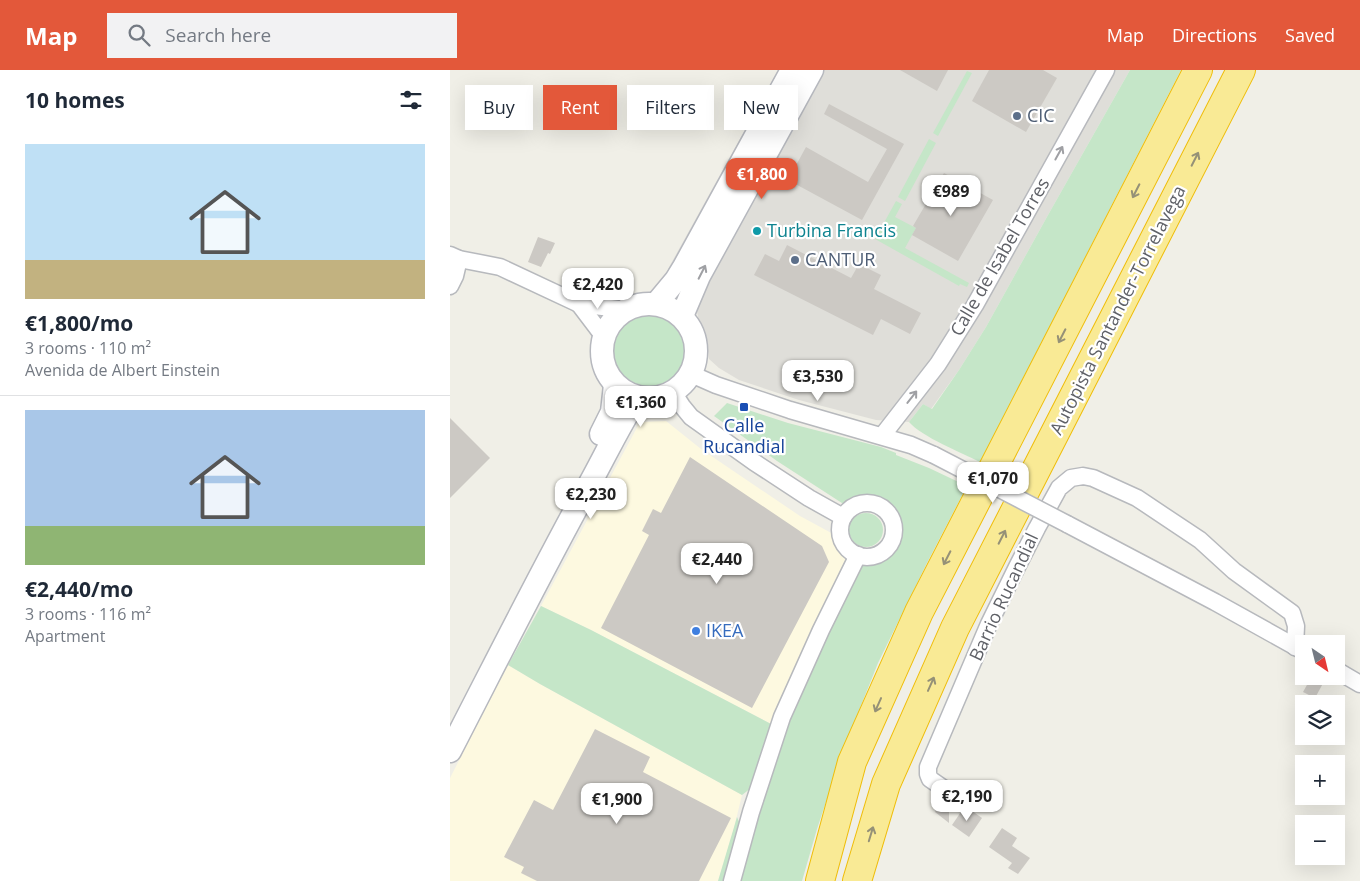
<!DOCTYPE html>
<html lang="en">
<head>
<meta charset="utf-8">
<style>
	:root { --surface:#fff; --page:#f2f2f3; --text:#1f2937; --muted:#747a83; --line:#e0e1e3; --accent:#e3583a }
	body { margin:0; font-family:"Open Sans",sans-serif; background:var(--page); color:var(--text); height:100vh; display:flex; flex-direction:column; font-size:19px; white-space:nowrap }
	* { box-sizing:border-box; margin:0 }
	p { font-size:16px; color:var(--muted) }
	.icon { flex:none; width:28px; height:28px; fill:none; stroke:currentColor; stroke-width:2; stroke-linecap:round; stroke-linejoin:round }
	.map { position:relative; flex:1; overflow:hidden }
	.panel { display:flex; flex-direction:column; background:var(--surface); width:450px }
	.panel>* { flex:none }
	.guide { position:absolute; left:15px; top:15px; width:475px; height:45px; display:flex; gap:10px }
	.needle { width:32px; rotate:145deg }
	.fabs { position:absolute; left:845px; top:565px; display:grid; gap:10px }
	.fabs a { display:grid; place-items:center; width:50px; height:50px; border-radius:0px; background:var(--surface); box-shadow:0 5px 20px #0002; font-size:25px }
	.price { position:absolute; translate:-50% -42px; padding:0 11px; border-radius:10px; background:#fff; color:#222; font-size:16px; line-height:32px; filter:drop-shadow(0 1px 2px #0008) }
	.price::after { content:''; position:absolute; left:50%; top:30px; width:15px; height:11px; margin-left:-8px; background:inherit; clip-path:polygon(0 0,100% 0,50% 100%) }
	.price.selected { background:var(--accent); color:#fff }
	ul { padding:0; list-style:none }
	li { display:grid; align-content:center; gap:10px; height:265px; padding:0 25px }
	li+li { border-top:1px solid var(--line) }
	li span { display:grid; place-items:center; height:155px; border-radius:0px; color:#555 }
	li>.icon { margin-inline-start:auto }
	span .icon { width:90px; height:90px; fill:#fffc; stroke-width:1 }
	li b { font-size:21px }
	h2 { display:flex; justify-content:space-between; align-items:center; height:60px; padding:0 25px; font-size:21px }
	.tag { padding:0 18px; border-radius:0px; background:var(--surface); box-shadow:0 5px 20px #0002; font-size:18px; line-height:45px }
	.tag.selected { background:var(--accent); color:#fff }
	header { display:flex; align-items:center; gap:30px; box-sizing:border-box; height:70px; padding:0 25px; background:var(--accent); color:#fff }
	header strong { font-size:24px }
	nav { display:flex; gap:28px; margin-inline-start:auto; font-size:18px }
	.search { width:350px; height:45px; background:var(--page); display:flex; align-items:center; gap:12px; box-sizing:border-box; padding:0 18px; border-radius:0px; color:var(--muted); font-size:19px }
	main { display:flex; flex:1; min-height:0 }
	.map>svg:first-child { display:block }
</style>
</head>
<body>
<header>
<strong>Map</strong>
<div class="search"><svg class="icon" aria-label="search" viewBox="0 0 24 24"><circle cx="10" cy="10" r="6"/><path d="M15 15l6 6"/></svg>Search here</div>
<nav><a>Map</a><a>Directions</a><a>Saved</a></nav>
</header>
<main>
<section class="panel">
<h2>10 homes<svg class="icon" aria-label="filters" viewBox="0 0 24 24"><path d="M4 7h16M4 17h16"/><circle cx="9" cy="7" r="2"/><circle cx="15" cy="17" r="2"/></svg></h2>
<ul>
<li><span style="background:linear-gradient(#bfe0f5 75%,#c2b280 0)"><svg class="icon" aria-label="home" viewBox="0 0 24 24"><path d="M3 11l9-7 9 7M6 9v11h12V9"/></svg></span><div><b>€1,800/mo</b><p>3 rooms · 110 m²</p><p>Avenida de Albert Einstein</p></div></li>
<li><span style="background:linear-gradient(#a9c7e8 75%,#8fb573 0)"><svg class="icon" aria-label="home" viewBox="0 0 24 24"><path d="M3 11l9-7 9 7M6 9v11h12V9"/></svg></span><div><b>€2,440/mo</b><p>3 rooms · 116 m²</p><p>Apartment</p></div></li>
</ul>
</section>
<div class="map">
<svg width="910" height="811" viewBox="0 0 910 811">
	<rect width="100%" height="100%" fill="#f0efe7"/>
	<g fill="#fdf9e0">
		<polygon points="216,351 251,379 350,446 385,465 387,471 396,484 396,488 355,577 323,655 141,560 91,536 190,352"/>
		<polygon points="58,595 90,614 292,725 283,762 268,811 0,811 0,708"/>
	</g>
	<polygon fill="#dfded9" points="328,0 680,0 598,145 536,257 509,300 481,339 473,334 459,352 426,350 349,330 289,310 269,298 259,289 257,272 250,256 247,242 251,228 256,221 218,199"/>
	<g fill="#c5e6c8">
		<path d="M680 0H731L530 392C512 383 472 367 459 352L473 334 482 339 509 300 536 257 598 145Z"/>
		<polygon points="517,1 522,3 488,66 483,63"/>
		<polygon points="479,69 486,73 455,131 448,127"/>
		<polygon points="446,131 452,134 445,147 466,158 455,178 519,213 517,217 510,214 509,216 425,169"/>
		<circle cx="198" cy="283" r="38"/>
		<path d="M277 333 338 353 431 377 446 383V385L479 398 517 416 477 493 428 593 394 678 367 759 352 811H289L333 666 351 622 410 492C419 488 428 491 436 484 440 481 446 475 448 469 454 449 438 427 417 428 409 428 403 434 395 435L327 391 264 346Z"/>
		<circle cx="416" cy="460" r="17"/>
		<polygon points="91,536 141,560 323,655 301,718 292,725 90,614 58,595"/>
		<polygon points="287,747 290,754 275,811 268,811"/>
	</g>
	<g fill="#ccc9c4">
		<polygon points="450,0 498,0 487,21"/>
		<polygon points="539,0 593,0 607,8 576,62 522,31"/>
		<polygon points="379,34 454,74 412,150 338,110 356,77 418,112 437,79 374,44"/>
		<polygon points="494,103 543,130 508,191 462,165 466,158 463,156"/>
		<polygon points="88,167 105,173 100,184 98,183 91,197 78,192"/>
		<polygon points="337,175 401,208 409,194 431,205 424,219 471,243 460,264 431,249 423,265 304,205 315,184 329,191"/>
		<polygon points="0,348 40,388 0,428"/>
		<polygon points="240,387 372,476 379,492 302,638 151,558 199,465 192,461 203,439 211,443"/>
		<polygon points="862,606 877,606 865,628 853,622"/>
		<polygon points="145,659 200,687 193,702 281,748 249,811 87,811 71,803 74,797 54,787 84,730 103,740"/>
		<polygon points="492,729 499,734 499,753 485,742"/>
		<polygon points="515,736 532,748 519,767 502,755"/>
		<polygon points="552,758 567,768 562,776 580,788 568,804 558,798 562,793 539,777"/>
	</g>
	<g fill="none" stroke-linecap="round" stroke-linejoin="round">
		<g stroke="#b7b9bd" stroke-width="19">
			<g id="street">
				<polyline points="0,185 9,189 50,197 129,234 176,240"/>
				<polyline points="0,216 5,206 9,189"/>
				<polyline points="129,234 154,267"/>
				<polyline points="241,304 266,315 340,340 461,375 484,385"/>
				<polyline points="223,322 232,336 241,347 304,392 359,428 393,447"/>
				<polyline points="432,366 488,294 525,235 656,0"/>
				<circle cx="417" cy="460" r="27"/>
				<polyline points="617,454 765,532 853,581"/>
				<polyline points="886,600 910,614"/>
				<polyline points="503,725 480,709 478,704 478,697 539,554 567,497 587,458 609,418 621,408 633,406 643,408 687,428 750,470 784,501 842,543 846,556 845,577"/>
				<polyline points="282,811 301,742 332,647 371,560 408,485"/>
			</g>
		</g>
		<g stroke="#b6b8be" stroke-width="25">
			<g id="secondary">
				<circle cx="199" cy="281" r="47"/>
				<polyline points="206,234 226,210 234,197 342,0"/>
				<polyline points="232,246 249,206 362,0"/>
				<polyline points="151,364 162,342 165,315"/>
				<path d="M0 681C46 592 91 502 139 415 155 386 169 356 187 328"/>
			</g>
		</g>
		<g stroke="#efbd09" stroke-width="30">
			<g id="highway">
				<polyline points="370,811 402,692 469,542 748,0"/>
				<polyline points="407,811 436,714 505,558 791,0"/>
			</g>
		</g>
		<use href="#street" stroke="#fff" stroke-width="16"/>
		<use href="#secondary" stroke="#fff" stroke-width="22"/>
		<use href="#highway" stroke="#f9ea95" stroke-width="28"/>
		<g stroke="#b7b9bd" stroke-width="19" stroke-linecap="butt">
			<polyline id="street-bridge" points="484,385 617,454"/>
		</g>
		<use href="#street-bridge" stroke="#fff" stroke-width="16"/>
	</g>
	<defs><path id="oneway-shaft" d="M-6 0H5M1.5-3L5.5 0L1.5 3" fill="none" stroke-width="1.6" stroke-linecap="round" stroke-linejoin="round" transform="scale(1.25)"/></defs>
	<g stroke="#9fa0a4">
		<use href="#oneway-shaft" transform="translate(609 83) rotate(-61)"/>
		<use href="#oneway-shaft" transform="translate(252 202) rotate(-63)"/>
		<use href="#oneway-shaft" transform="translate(462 327) rotate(-52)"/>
	</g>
	<g stroke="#959177">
		<use href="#oneway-shaft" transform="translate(745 89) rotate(-63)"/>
		<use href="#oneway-shaft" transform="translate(686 121) rotate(117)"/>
		<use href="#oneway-shaft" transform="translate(612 266) rotate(117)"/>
		<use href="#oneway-shaft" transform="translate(552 467) rotate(-63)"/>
		<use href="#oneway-shaft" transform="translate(497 488) rotate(117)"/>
		<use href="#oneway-shaft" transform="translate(481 614) rotate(-66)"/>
		<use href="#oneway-shaft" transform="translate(428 635) rotate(114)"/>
		<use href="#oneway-shaft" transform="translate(421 764) rotate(-73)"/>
	</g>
	<g fill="#5c6f8a" stroke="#fff" stroke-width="2">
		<circle cx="567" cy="46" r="5"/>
		<circle cx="345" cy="190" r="5"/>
	</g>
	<circle fill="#0f9aa8" stroke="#fff" stroke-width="2" cx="307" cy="161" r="5"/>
	<rect fill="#1a4fb4" stroke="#fff" stroke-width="2" x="289" y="332" width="10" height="10" rx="2.5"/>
	<circle fill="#3f7fe0" stroke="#fff" stroke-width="2" cx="246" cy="561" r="5"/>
	<g text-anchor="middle" stroke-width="4.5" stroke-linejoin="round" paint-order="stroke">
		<g font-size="18" fill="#4e5e75" stroke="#fff" text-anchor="start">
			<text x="577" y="52">CIC</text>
			<text x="355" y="196">CANTUR</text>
		</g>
		<g font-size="18" fill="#0d838f" stroke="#fff" text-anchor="start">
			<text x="317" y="167">Turbina Francis</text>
		</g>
		<g font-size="18" fill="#5f6167" stroke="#fff">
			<text transform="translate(550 187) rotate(-60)" y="6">Calle de Isabel Torres</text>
			<text transform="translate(668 240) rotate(-63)" y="6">Autopista Santander-Torrelavega</text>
			<text transform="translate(554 527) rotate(-65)" y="6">Barrio Rucandial</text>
		</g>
		<g font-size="18" fill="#164399" stroke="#fff">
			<text x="294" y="362">Calle<tspan x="294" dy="21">Rucandial</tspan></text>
		</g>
		<g font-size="18" fill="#366cbe" stroke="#fff" text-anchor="start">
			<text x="256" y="567">IKEA</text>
		</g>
	</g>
</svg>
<div class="fabs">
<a><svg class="needle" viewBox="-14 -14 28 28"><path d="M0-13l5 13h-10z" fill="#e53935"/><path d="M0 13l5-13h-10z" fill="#747a83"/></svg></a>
<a><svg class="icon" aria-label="layers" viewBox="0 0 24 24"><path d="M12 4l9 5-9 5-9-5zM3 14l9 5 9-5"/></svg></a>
<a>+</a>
<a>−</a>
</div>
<b class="price selected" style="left:312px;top:130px">€1,800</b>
<b class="price" style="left:501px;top:147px">€989</b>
<b class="price" style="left:148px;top:240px">€2,420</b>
<b class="price" style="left:368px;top:332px">€3,530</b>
<b class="price" style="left:191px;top:358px">€1,360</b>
<b class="price" style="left:543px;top:434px">€1,070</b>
<b class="price" style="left:141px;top:450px">€2,230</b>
<b class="price" style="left:267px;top:515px">€2,440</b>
<b class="price" style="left:517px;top:752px">€2,190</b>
<b class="price" style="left:167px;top:755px">€1,900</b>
<div class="guide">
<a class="tag">Buy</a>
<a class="tag selected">Rent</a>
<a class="tag">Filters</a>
<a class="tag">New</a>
</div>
</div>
</main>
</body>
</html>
